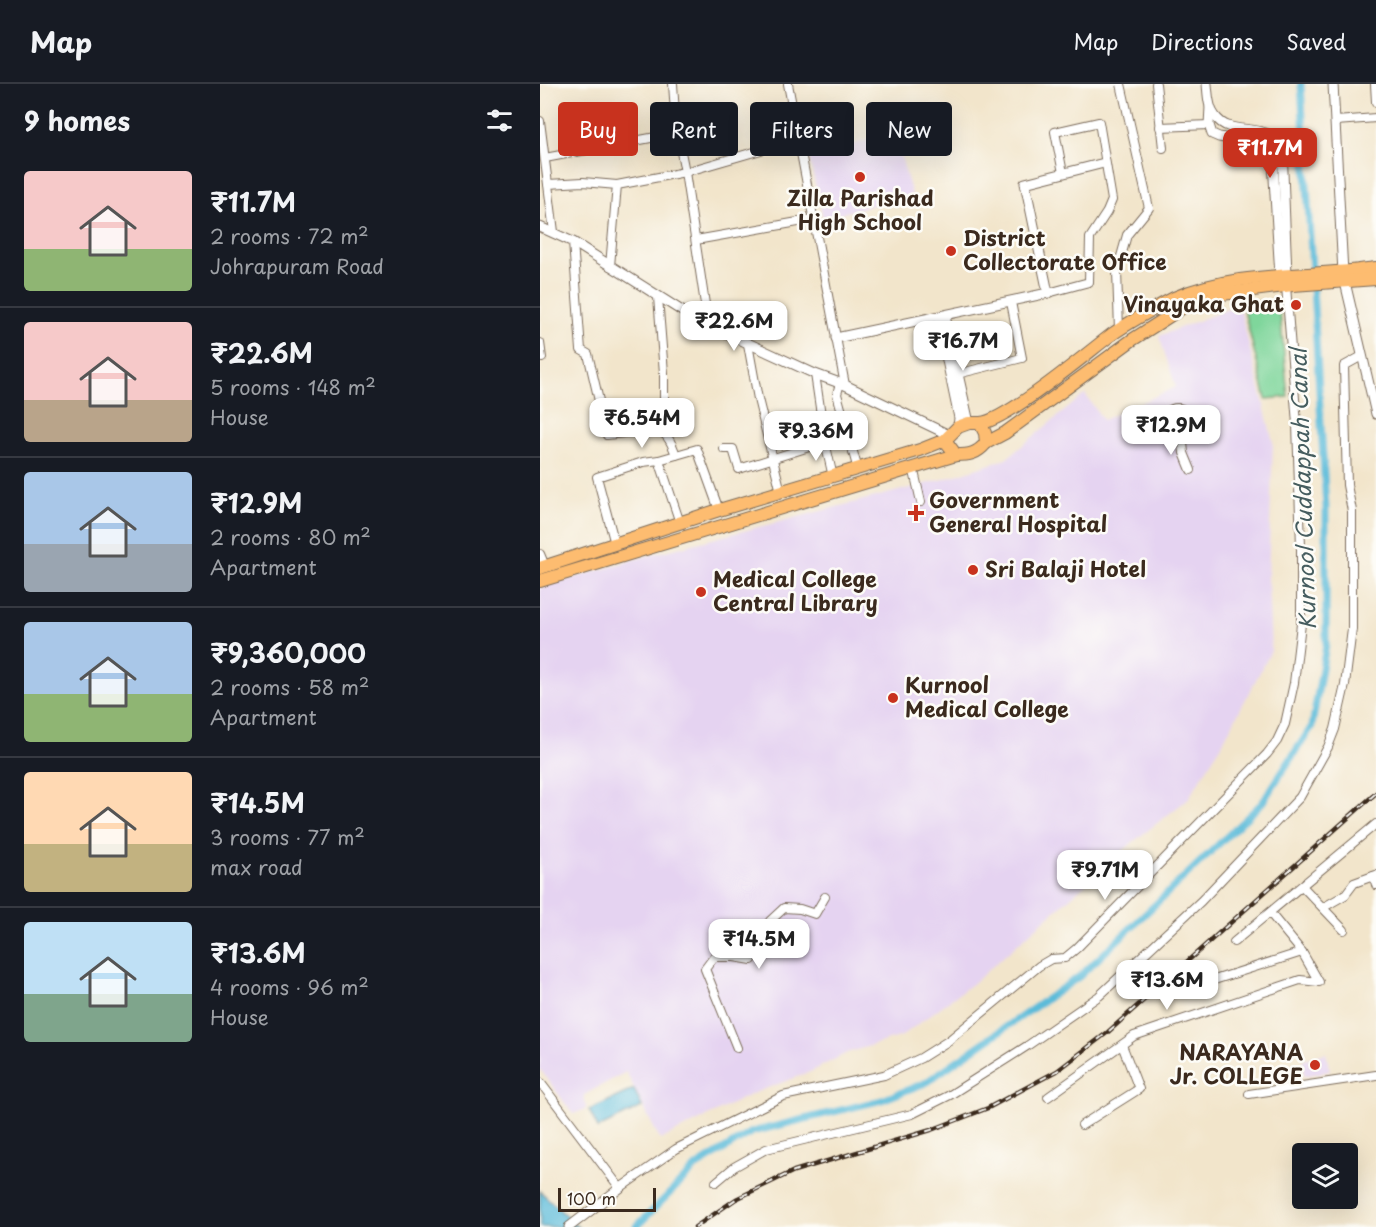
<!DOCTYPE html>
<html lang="en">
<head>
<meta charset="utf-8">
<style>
	:root { --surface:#171b24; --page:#242831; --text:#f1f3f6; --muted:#9ea1a6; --line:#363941; --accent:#c8321e }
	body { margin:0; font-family:"Playpen Sans",sans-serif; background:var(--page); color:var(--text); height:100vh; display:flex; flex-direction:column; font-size:22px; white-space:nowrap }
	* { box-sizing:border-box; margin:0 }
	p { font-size:20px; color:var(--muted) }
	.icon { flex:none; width:33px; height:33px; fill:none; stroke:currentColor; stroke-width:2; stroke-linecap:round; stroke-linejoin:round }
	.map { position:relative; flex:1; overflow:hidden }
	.sheet { display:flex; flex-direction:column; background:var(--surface); width:540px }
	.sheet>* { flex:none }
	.banner { position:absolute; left:18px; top:18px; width:570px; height:54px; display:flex; gap:12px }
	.buttons { position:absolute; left:752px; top:1059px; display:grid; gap:12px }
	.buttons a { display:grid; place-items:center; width:66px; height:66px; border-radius:6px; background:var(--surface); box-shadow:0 6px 24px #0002; font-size:30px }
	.scale { position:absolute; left:18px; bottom:15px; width:98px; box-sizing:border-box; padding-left:6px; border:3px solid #3b2a1e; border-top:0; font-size:16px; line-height:21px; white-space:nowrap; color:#3b2a1e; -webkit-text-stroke:4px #fdfcf7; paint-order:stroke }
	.price { position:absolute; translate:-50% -51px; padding:0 14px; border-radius:12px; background:#fff; color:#222; font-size:20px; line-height:39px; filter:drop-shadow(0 2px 3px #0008) }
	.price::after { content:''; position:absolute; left:50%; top:36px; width:18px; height:14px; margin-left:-9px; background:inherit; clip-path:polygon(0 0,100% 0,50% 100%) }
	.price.current { background:var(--accent); color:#fff }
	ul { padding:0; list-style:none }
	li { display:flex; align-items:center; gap:18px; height:150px; padding:0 24px }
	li+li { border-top:2px solid var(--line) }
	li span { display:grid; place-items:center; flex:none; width:168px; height:120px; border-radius:6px; color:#555 }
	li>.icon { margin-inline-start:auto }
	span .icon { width:72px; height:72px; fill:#fffc; stroke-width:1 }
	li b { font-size:26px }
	h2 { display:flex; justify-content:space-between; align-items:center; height:72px; padding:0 24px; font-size:26px }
	.pill { padding:0 21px; border-radius:6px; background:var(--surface); box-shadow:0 6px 24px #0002; font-size:21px; line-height:54px }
	.pill.current { background:var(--accent); color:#fff }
	header { display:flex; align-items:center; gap:36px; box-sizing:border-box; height:84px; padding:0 30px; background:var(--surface); border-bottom:2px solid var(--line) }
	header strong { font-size:28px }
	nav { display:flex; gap:33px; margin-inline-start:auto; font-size:21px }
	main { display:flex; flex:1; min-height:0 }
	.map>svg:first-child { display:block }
</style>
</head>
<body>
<header>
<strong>Map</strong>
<nav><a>Map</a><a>Directions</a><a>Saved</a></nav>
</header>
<main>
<section class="sheet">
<h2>9 homes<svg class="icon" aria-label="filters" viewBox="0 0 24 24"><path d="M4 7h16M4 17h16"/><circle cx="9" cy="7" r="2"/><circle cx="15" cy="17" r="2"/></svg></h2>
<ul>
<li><span style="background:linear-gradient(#f6c9c9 65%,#8fb573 0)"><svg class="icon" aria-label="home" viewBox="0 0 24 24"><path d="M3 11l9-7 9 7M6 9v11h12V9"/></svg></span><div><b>₹11.7M</b><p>2 rooms · 72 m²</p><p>Johrapuram Road</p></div></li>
<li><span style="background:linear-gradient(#f6c9c9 65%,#b9a48a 0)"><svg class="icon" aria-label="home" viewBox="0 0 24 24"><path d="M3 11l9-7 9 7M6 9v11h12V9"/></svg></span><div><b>₹22.6M</b><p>5 rooms · 148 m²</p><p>House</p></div></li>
<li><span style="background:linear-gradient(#a9c7e8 60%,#9aa5b1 0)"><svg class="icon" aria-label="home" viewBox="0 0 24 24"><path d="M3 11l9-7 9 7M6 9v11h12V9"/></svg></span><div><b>₹12.9M</b><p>2 rooms · 80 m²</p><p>Apartment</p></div></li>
<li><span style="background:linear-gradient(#a9c7e8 60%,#8fb573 0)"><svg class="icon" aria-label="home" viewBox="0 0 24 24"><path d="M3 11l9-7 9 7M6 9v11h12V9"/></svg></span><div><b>₹9,360,000</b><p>2 rooms · 58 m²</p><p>Apartment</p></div></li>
<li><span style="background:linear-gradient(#ffd9b3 60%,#c2b280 0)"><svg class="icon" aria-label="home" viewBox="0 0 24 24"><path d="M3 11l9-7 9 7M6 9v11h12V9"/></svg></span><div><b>₹14.5M</b><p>3 rooms · 77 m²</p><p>max road</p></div></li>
<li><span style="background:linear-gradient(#bfe0f5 60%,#7fa58c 0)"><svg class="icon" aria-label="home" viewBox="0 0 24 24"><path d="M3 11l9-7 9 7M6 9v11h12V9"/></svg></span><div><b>₹13.6M</b><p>4 rooms · 96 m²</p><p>House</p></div></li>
</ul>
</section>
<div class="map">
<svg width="836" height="1143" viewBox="0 0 836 1143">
	<rect width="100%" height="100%" fill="#fdfcf7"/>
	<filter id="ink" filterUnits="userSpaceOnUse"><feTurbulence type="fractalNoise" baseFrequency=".0167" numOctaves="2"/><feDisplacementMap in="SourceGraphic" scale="12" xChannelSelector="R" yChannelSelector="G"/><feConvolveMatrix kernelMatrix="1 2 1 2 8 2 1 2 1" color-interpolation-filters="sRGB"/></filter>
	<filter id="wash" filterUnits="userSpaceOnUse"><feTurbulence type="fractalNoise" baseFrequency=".008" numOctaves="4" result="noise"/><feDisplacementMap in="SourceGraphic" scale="24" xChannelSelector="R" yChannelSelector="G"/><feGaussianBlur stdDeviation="1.35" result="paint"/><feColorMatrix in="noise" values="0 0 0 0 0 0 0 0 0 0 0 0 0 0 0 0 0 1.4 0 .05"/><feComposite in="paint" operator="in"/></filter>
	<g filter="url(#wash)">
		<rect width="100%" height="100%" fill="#f2e5cb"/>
		<g fill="#e5d3f1">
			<polygon points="354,48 372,111 283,134 269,74"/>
			<polygon points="699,221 733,358 728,495 731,567 681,662 648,715 593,758 437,896 362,952 307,969 270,988 214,1009 120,1056 86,988 44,1011 46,1025 33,1030 0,985 0,504 103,473 401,396 466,375 545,310 563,336 636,303 619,252"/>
			<polygon points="786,969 790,987 764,992 762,976"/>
		</g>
		<polygon fill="#7fd69b" stroke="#5d805c" stroke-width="1.5" points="739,217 748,313 726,315 702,219"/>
		<g fill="#5bbbd9" stroke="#4b727c" stroke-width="1.5">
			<polygon points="94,1005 102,1023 58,1044 49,1026"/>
			<polygon points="0,1107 38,1143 0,1143"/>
		</g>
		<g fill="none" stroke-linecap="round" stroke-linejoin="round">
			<polyline stroke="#5bbbd9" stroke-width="7" points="96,1143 157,1082 212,1048 342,1016 385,999 540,892 722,719 772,642 786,561 786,424 761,0"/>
		</g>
	</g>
	<g filter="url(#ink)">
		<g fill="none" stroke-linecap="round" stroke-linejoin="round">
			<g stroke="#7b6b5b" stroke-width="10">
				<g id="minor">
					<polyline points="133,0 136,43 145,88 168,240"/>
					<polyline points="248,0 305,301"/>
					<polyline points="616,0 623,64"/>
					<polyline points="835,0 836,18"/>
					<polyline points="0,37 14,148"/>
					<polyline points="796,37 836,34"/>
					<polyline points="620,43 669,41"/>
					<polyline points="5,74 137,49"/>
					<polyline points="8,100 43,98 77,101"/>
					<polyline points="156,156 275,135"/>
					<path d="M33 158 41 266 48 270 67 351 117 345C128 350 132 360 136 371"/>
					<polyline points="70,182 77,101 145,88 259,55"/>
					<polyline points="508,209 549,198 550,154 567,128 572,116 559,38 515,48 523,89"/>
					<polyline points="118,213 124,289 124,349"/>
					<polyline points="579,246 577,187 587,151 609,124 581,0"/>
					<polyline points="0,259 2,274"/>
					<polyline points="208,260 218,315 241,408"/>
					<polyline points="417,290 482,274 471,218"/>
					<polyline points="300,299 297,310 318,386"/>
					<circle cx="637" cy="336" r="12"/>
					<polyline points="642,348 644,369 651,386"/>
					<polyline points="285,358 293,393"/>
					<polyline points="184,365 193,365 199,385 285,358 275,290"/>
					<polyline points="119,376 157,365 179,426"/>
					<polyline points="373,383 381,418"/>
					<polyline points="75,460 57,393 103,378 119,376 140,439"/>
					<polyline points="0,470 5,482"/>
					<polyline points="834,792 836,801"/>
					<polyline points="763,803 804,846"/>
					<polyline points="784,823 805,811 814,799 836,791"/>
					<polyline points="694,858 836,740"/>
					<polyline points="671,897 762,868 730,829"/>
					<polyline points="197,964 165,885 174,873 194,873 212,876 230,837 244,824 260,825 275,830 285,813"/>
					<polyline points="0,998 80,1104 136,1065 243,1012 344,991 381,974 408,957 499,882 511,875 525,874 537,864 727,670 737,657 745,640 754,599 761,540 761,463 757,340 746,202"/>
					<polyline points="709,1010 836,991"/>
					<polyline points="508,1013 594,952 760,896 779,898 762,868"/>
					<polyline points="542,1041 599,1005 582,961"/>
					<polyline points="176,1098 194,1083 226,1065 372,1030 410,1011 487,962 559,912 661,817 760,713 788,663 795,645 805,601 812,545 812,427 807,401 804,282 822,272"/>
				</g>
			</g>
			<g stroke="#7b6b5b" stroke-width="11">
				<g id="tertiary">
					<path d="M667 0C668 10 668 24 675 32 691 55 723 35 742 62L747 191"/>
					<polyline points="793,0 803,189"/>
					<polyline points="670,23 669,41 672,50 679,53 732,62 740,192"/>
					<polyline points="0,143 33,158 153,234 275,290 305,301 409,351"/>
					<polyline points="805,198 836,330"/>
					<polyline points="405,232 429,339"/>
					<polyline points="398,233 419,334 418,343"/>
					<polyline points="296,254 508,209 485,99 564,79"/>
					<polyline points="29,1143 80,1104"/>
				</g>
			</g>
			<g stroke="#7b6b5b" stroke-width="14">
				<g id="primary">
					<path d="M440 339C465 338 547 269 571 251 591 237 613 225 634 214 698 186 769 194 836 184"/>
					<polyline points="446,359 465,349 592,256 642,224 682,210 753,201 836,195"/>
					<path d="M0 484 179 426 380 366 405 356 418 343 429 339H440L445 349 446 359C437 370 429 371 416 371L405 356"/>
					<polyline points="0,497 416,371"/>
				</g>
			</g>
			<use href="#minor" stroke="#fff" stroke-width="8"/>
			<use href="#tertiary" stroke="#fff" stroke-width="9"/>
			<use href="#primary" stroke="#fdbc6f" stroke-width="12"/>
			<g stroke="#3b2a1e" stroke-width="4.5">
				<polyline id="rail" points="155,1143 196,1115 254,1087 391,1046 448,1024 517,987 568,948 836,709"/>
			</g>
			<use href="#rail" stroke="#fdfcf7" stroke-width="2" stroke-dasharray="7" stroke-linecap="butt"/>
		</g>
	</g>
	<g fill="#c8321e" stroke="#fdfcf7" stroke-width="2">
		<circle cx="320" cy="93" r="6"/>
		<circle cx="411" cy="167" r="6"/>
		<circle cx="756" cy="221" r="6"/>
		<path d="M373 420h6v6h6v6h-6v6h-6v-6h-6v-6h6z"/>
		<circle cx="433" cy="486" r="6"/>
		<circle cx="161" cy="508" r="6"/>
		<circle cx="353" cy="614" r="6"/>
		<circle cx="775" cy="981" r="6"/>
	</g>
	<g text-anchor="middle" stroke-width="5" stroke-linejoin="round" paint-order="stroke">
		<g font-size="21" font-weight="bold" fill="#3b2a1e" stroke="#fdfcf7" text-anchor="start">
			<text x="320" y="122" text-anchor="middle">Zilla Parishad<tspan x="320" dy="24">High School</tspan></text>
			<text x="423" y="162">District<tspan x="423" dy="24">Collectorate Office</tspan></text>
			<text x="744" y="228" text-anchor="end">Vinayaka Ghat</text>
			<text x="389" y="424">Government<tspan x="389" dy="24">General Hospital</tspan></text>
			<text x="445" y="493">Sri Balaji Hotel</text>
			<text x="173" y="503">Medical College<tspan x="173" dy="24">Central Library</tspan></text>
			<text x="365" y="609">Kurnool<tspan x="365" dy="24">Medical College</tspan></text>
			<text x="763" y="976" text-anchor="end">NARAYANA<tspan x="763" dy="24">Jr. COLLEGE</tspan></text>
		</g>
		<g font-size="22" font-style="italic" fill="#465d5f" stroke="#fdfcf7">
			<text transform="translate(763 405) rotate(-92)" y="8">Kurnool Cuddappah Canal</text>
		</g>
	</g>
</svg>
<div class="buttons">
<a><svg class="icon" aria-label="layers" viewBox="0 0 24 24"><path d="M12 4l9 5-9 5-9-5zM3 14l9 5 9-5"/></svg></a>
</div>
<div class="scale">100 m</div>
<b class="price current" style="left:730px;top:95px">₹11.7M</b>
<b class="price" style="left:194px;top:268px">₹22.6M</b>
<b class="price" style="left:423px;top:288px">₹16.7M</b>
<b class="price" style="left:102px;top:365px">₹6.54M</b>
<b class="price" style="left:631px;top:372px">₹12.9M</b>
<b class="price" style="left:276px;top:378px">₹9.36M</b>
<b class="price" style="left:565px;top:817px">₹9.71M</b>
<b class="price" style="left:219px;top:886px">₹14.5M</b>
<b class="price" style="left:627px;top:927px">₹13.6M</b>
<div class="banner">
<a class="pill current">Buy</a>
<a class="pill">Rent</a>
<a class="pill">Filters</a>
<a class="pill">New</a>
</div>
</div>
</main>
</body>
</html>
